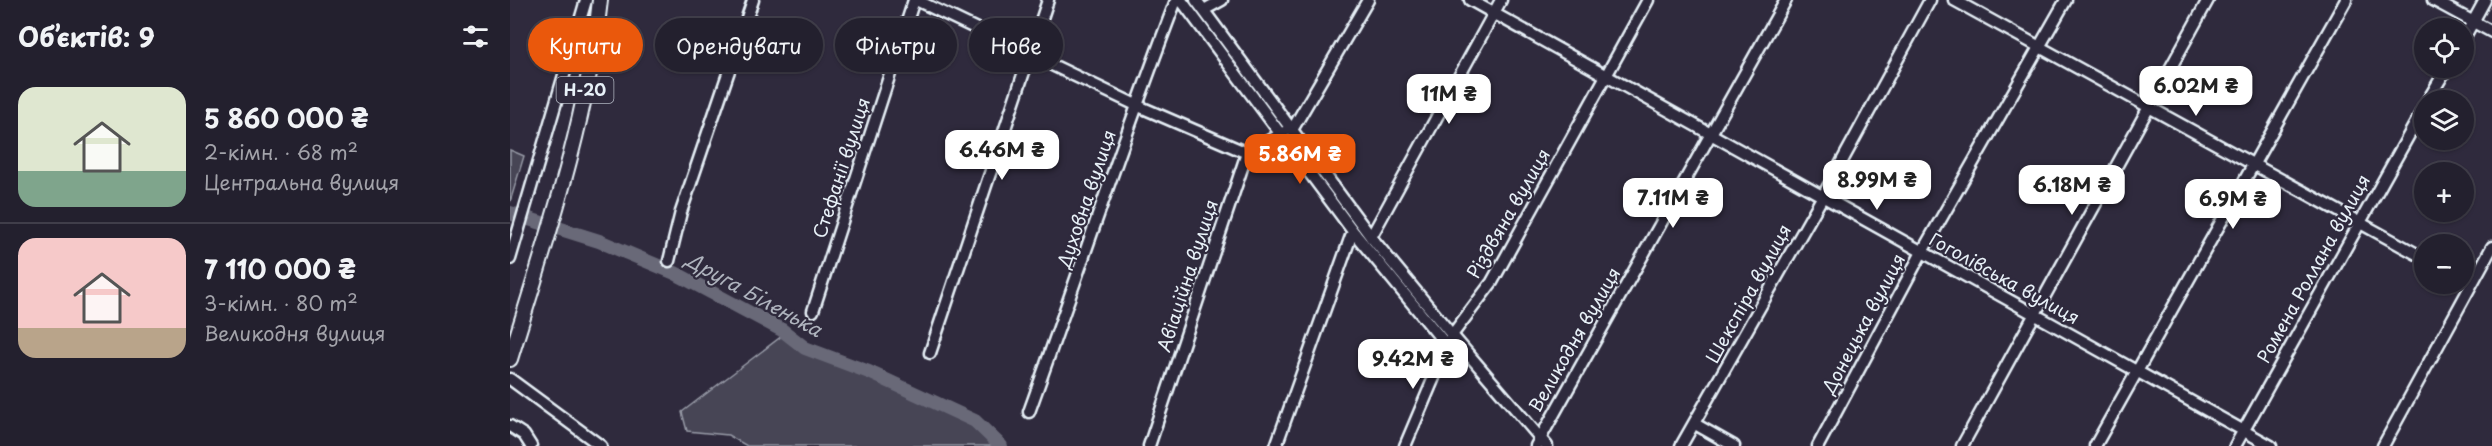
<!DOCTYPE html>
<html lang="uk">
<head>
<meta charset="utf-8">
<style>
	:root { --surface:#23202e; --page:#2f2d3a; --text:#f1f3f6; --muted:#a3a3aa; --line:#403e4a; --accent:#ea580c }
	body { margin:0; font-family:"Playpen Sans",sans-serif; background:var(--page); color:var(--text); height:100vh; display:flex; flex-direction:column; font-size:22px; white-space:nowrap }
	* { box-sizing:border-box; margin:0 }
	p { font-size:20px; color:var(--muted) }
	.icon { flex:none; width:33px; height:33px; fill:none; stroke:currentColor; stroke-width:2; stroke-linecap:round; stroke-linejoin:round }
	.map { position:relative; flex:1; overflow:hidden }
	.details { display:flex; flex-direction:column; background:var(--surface); width:510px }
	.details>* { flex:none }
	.hud { position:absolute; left:18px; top:18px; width:570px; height:54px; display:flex; gap:12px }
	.buttons { position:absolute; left:1904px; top:18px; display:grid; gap:12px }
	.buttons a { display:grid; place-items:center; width:60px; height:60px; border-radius:50%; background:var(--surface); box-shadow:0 2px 4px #0004,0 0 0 2px var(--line); font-size:30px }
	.price { position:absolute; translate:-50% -51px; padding:0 14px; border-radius:12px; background:#fff; color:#222; font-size:20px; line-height:39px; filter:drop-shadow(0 2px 3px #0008) }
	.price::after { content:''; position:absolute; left:50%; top:36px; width:18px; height:14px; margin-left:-9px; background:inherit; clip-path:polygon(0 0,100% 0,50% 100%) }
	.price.selected { background:var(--accent); color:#fff }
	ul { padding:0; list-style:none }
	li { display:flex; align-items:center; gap:18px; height:150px; padding:0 18px }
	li+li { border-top:2px solid var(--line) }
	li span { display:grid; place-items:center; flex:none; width:168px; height:120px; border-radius:18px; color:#555 }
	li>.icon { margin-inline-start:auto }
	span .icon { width:72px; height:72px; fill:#fffc; stroke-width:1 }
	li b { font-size:26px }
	h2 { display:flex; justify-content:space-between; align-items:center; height:72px; padding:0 18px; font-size:26px }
	.chip { padding:0 21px; border-radius:27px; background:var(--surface); box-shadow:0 2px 4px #0004,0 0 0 2px var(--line); font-size:21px; line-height:54px }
	.chip.selected { background:var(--accent); color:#fff }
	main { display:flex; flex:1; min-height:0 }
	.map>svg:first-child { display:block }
</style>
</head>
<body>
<main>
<section class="details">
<h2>Об’єктів: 9<svg class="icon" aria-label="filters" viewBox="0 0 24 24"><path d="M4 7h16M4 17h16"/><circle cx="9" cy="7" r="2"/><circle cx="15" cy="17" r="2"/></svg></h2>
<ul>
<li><span style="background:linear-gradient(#dfe7d0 70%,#7fa58c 0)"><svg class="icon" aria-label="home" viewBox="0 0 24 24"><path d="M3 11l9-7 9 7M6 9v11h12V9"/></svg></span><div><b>5 860 000 ₴</b><p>2-кімн. · 68 m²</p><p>Центральна вулиця</p></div></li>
<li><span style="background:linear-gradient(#f6c9c9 75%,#b9a48a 0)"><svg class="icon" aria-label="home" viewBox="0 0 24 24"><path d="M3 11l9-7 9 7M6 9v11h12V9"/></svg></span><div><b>7 110 000 ₴</b><p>3-кімн. · 80 m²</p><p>Великодня вулиця</p></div></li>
</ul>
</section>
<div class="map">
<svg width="1982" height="446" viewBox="0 0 1982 446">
	<rect width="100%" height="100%" fill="#2f2a3d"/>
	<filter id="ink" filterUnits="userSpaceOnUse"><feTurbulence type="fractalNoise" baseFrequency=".0167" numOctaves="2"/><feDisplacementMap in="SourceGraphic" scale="12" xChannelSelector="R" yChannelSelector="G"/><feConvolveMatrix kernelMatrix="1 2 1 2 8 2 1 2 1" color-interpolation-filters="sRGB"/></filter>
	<g filter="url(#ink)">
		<g fill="#464455" stroke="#979aa6" stroke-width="1.5">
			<polygon points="0,150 14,156 0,202"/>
			<polygon points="276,333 295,348 359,372 465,421 491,446 237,446 218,435 177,431 172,412"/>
		</g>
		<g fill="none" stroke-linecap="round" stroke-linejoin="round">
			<polyline stroke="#696978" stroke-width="14" points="0,213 89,241 165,273 272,330 295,348 359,372 465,421 491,446"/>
			<g stroke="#e8f1f8" stroke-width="15">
				<g id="minor">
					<polyline points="406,0 626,105 737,153"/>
					<polyline points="671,0 845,234 938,347"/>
					<polyline points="686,0 861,237 942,335 1037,446"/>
					<polyline points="960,0 1761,446"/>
					<polyline points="1444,0 1914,258"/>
					<polyline points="1923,0 1982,32"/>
					<polyline points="694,10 712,0"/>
					<polyline points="1953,40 1975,0"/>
					<polyline points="1918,100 1937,68"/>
					<polyline points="782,130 858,0"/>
					<polyline points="861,237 991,0"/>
					<polyline points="0,259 76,0"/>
					<polyline points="159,261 171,212 243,0"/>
					<polyline points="303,311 404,0"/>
					<polyline points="420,353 538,0"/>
					<polyline points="0,379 91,446"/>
					<path d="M519 412C568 276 613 138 665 3L671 0"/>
					<polyline points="1185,424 1224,446"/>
					<polyline points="0,426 14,435 21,446"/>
					<polyline points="639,446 737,153 776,131"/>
					<polyline points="766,446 841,236 845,234"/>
					<polyline points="895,446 942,335 982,282 1138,0"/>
					<polyline points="1026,446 1276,0"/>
					<polyline points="1171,446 1313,196 1420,0"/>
					<polyline points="1308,446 1412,252 1556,0"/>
					<polyline points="1452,446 1698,0"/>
					<polyline points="1585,446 1836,0"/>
					<polyline points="1725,446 1914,108"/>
					<polyline points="1873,446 1982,247"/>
				</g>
			</g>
			<g stroke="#e8f1f8" stroke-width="18">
				<path id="major" d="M0 359C36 242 77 122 90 0"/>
			</g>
			<use href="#minor" stroke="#2f2a3d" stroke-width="10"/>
			<use href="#major" stroke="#2f2a3d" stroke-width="14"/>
		</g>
	</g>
	<g text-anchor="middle" stroke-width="4.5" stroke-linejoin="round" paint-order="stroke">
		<rect fill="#2f2a3d" stroke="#b0b5c0" stroke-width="1.5" x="46.5" y="77" width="57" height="26" rx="4.5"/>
		<g font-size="16" font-weight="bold" fill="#e8f1f8">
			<text x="75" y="96">Н-20</text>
		</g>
		<g font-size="18" fill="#e8f1f8" stroke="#2f2a3d">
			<text transform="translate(332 168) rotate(-72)" y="6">Стефанії вулиця</text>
			<text transform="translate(577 199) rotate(-71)" y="6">Духовна вулиця</text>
			<text transform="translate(999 214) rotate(-60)" y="6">Різдвяна вулиця</text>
			<text transform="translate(1804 269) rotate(-61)" y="6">Ромена Роллана вулиця</text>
			<text transform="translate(678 276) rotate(-72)" y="6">Авіаційна вулиця</text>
			<text transform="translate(1494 279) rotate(29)" y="6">Гоголівська вулиця</text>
			<text transform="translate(1239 294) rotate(-61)" y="6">Шекспіра вулиця</text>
			<text transform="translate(1354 324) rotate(-62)" y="6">Донецька вулиця</text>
			<text transform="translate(1065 340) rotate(-60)" y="6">Великодня вулиця</text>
		</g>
		<g font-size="20" font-style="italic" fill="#afb4be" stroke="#2f2a3d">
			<text transform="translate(244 295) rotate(29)" y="7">Друга Біленька</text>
		</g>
	</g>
</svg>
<div class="buttons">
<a><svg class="icon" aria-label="locate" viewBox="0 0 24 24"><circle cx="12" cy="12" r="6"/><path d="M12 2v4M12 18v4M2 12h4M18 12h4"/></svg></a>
<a><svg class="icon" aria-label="layers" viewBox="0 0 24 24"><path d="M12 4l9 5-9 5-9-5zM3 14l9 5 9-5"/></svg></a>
<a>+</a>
<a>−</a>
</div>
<b class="price" style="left:1686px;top:117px">6.02M ₴</b>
<b class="price" style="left:939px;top:125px">11M ₴</b>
<b class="price" style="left:492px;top:181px">6.46M ₴</b>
<b class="price selected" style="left:790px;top:185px">5.86M ₴</b>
<b class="price" style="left:1367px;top:211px">8.99M ₴</b>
<b class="price" style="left:1562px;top:216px">6.18M ₴</b>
<b class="price" style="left:1163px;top:229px">7.11M ₴</b>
<b class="price" style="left:1723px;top:230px">6.9M ₴</b>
<b class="price" style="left:903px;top:390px">9.42M ₴</b>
<div class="hud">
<a class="chip selected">Купити</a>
<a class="chip">Орендувати</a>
<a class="chip">Фільтри</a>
<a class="chip">Нове</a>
</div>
</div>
</main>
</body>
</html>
